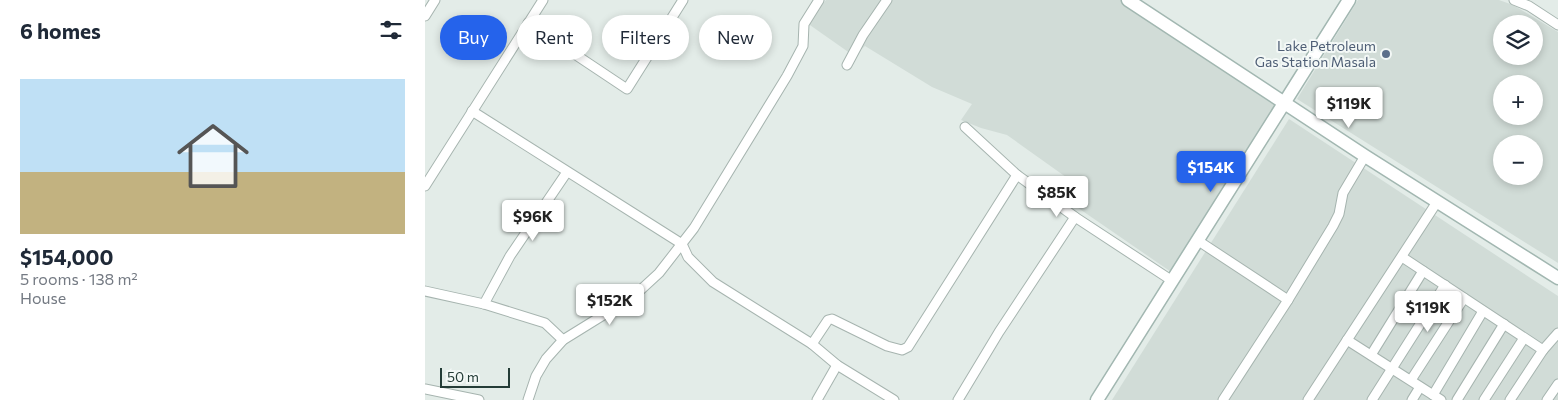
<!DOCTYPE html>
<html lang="en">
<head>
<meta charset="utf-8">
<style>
	:root { --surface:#fff; --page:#f2f2f3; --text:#1f2937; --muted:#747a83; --accent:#2563eb }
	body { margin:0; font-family:Commissioner,sans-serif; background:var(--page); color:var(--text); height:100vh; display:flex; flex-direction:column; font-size:19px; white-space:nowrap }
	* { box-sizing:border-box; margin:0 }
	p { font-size:16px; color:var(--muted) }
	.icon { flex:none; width:28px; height:28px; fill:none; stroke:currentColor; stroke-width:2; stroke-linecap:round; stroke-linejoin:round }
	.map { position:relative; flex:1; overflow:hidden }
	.details { display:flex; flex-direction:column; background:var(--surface); width:425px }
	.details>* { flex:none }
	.guide { position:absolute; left:15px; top:15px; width:475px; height:45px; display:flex; gap:10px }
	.controls { position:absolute; left:1068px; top:15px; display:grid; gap:10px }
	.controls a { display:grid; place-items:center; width:50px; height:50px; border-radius:50%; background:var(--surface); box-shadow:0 2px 8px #0003; font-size:25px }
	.scale { position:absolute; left:15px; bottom:12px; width:70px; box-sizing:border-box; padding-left:5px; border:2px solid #243c37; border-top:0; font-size:14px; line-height:18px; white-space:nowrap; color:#243c37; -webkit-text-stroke:4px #f3f8f6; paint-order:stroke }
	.price { position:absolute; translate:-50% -42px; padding:0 11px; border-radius:5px; background:#fff; color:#222; font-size:16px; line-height:32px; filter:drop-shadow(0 1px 2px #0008) }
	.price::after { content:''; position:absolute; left:50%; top:30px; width:15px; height:11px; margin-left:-8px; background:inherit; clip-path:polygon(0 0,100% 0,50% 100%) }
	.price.selected { background:var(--accent); color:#fff }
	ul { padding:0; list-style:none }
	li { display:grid; align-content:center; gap:10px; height:265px; padding:0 20px }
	li span { display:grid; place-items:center; height:155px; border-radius:0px; color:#555 }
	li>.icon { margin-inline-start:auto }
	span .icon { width:90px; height:90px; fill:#fffc; stroke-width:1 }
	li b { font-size:21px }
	h2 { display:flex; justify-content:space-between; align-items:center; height:60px; padding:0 20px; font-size:21px }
	.chip { padding:0 18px; border-radius:22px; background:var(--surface); box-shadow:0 2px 8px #0003; font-size:18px; line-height:45px }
	.chip.selected { background:var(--accent); color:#fff }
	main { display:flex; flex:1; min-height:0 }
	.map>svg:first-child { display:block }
</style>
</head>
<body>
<main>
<section class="details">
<h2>6 homes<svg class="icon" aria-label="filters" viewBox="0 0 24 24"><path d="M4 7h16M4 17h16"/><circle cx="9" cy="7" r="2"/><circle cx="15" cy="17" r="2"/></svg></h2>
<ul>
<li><span style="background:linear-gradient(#bfe0f5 60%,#c2b280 0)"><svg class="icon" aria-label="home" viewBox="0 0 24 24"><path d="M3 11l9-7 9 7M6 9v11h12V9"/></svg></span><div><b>$154,000</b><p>5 rooms · 138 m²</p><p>House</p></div></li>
</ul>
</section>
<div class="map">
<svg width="1133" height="400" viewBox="0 0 1133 400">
	<rect width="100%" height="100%" fill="#e3ece8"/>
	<g fill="#d1dcd7" fill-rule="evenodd">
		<polygon points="401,0 701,0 858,104 752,276 643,201 655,187 582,135 556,128 536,120 547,104 507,87 440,46 429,56 382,23"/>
		<path d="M933 0H1074L1088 5 1133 32V263L872 99ZM1076 24H1109V56H1076ZM1076 84H1109V116H1076ZM1076 144H1109V176H1076Z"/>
		<polygon points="864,119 1133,296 1133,400 687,400"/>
	</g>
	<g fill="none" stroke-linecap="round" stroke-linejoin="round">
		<g stroke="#a6b4af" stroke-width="11">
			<g id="street">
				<polyline points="1089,0 1104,6 1133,25"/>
				<polyline points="0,16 10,0"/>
				<polyline points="103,23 202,89 258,0"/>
				<polyline points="422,65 438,35 462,0"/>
				<polyline points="47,111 257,244 263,257 288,282 387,344"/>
				<polyline points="540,127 592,175 650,217 746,280"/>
				<polyline points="0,186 118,0"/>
				<polyline points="772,240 863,300"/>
				<polyline points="977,257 1118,350 1085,400"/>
				<polyline points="0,291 59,304 120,323 138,340"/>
				<polyline points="59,304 85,256 142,172"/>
				<polyline points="922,340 1016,400"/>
				<polyline points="1118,350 1133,333"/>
				<polyline points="946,355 998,271"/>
				<polyline points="986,380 1039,298"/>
				<polyline points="0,389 54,400"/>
				<polyline points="1008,395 1058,311"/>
				<polyline points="103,400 111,376 121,359 138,340 209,296 234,273 269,228 362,76 378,46 379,24 394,0"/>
				<polyline points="392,400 412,365"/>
				<polyline points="469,400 412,365 387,344 403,320 407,319 462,346 477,350 483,347 592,175"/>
				<polyline points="533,400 574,332 650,217"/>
				<polyline points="798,400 863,300 908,226 914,214 918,193 940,156"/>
				<polyline points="883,400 1012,202"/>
				<polyline points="947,400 1020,285"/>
				<polyline points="987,400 995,387"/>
				<polyline points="1032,400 1079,324"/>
				<polyline points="1059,400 1099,338"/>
				<polyline points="1122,400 1133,384"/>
			</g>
		</g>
		<g stroke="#a2b7b1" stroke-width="15">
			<g id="secondary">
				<polyline points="703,0 940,156 1133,278"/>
				<polyline points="672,400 924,0"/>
			</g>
		</g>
		<use href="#street" stroke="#fff" stroke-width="9"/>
		<use href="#secondary" stroke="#fff" stroke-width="12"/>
	</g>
	<circle fill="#5c6f8a" stroke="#f3f8f6" stroke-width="2" cx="961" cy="54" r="5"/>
	<g text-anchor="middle" stroke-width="4" stroke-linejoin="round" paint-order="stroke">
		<g font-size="14" fill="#4e5e75" stroke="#f3f8f6" text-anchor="end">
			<text x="951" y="51">Lake Petroleum<tspan x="951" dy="16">Gas Station Masala</tspan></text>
		</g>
	</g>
</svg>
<div class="controls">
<a><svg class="icon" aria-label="layers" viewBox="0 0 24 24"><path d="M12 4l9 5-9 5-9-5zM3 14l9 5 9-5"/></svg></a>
<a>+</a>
<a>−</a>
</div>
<div class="scale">50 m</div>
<b class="price" style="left:924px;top:129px">$119K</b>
<b class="price selected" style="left:786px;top:193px">$154K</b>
<b class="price" style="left:632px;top:218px">$85K</b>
<b class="price" style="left:108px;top:242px">$96K</b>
<b class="price" style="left:185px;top:326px">$152K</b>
<b class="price" style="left:1003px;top:333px">$119K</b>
<div class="guide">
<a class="chip selected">Buy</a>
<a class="chip">Rent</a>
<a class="chip">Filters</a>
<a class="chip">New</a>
</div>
</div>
</main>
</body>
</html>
